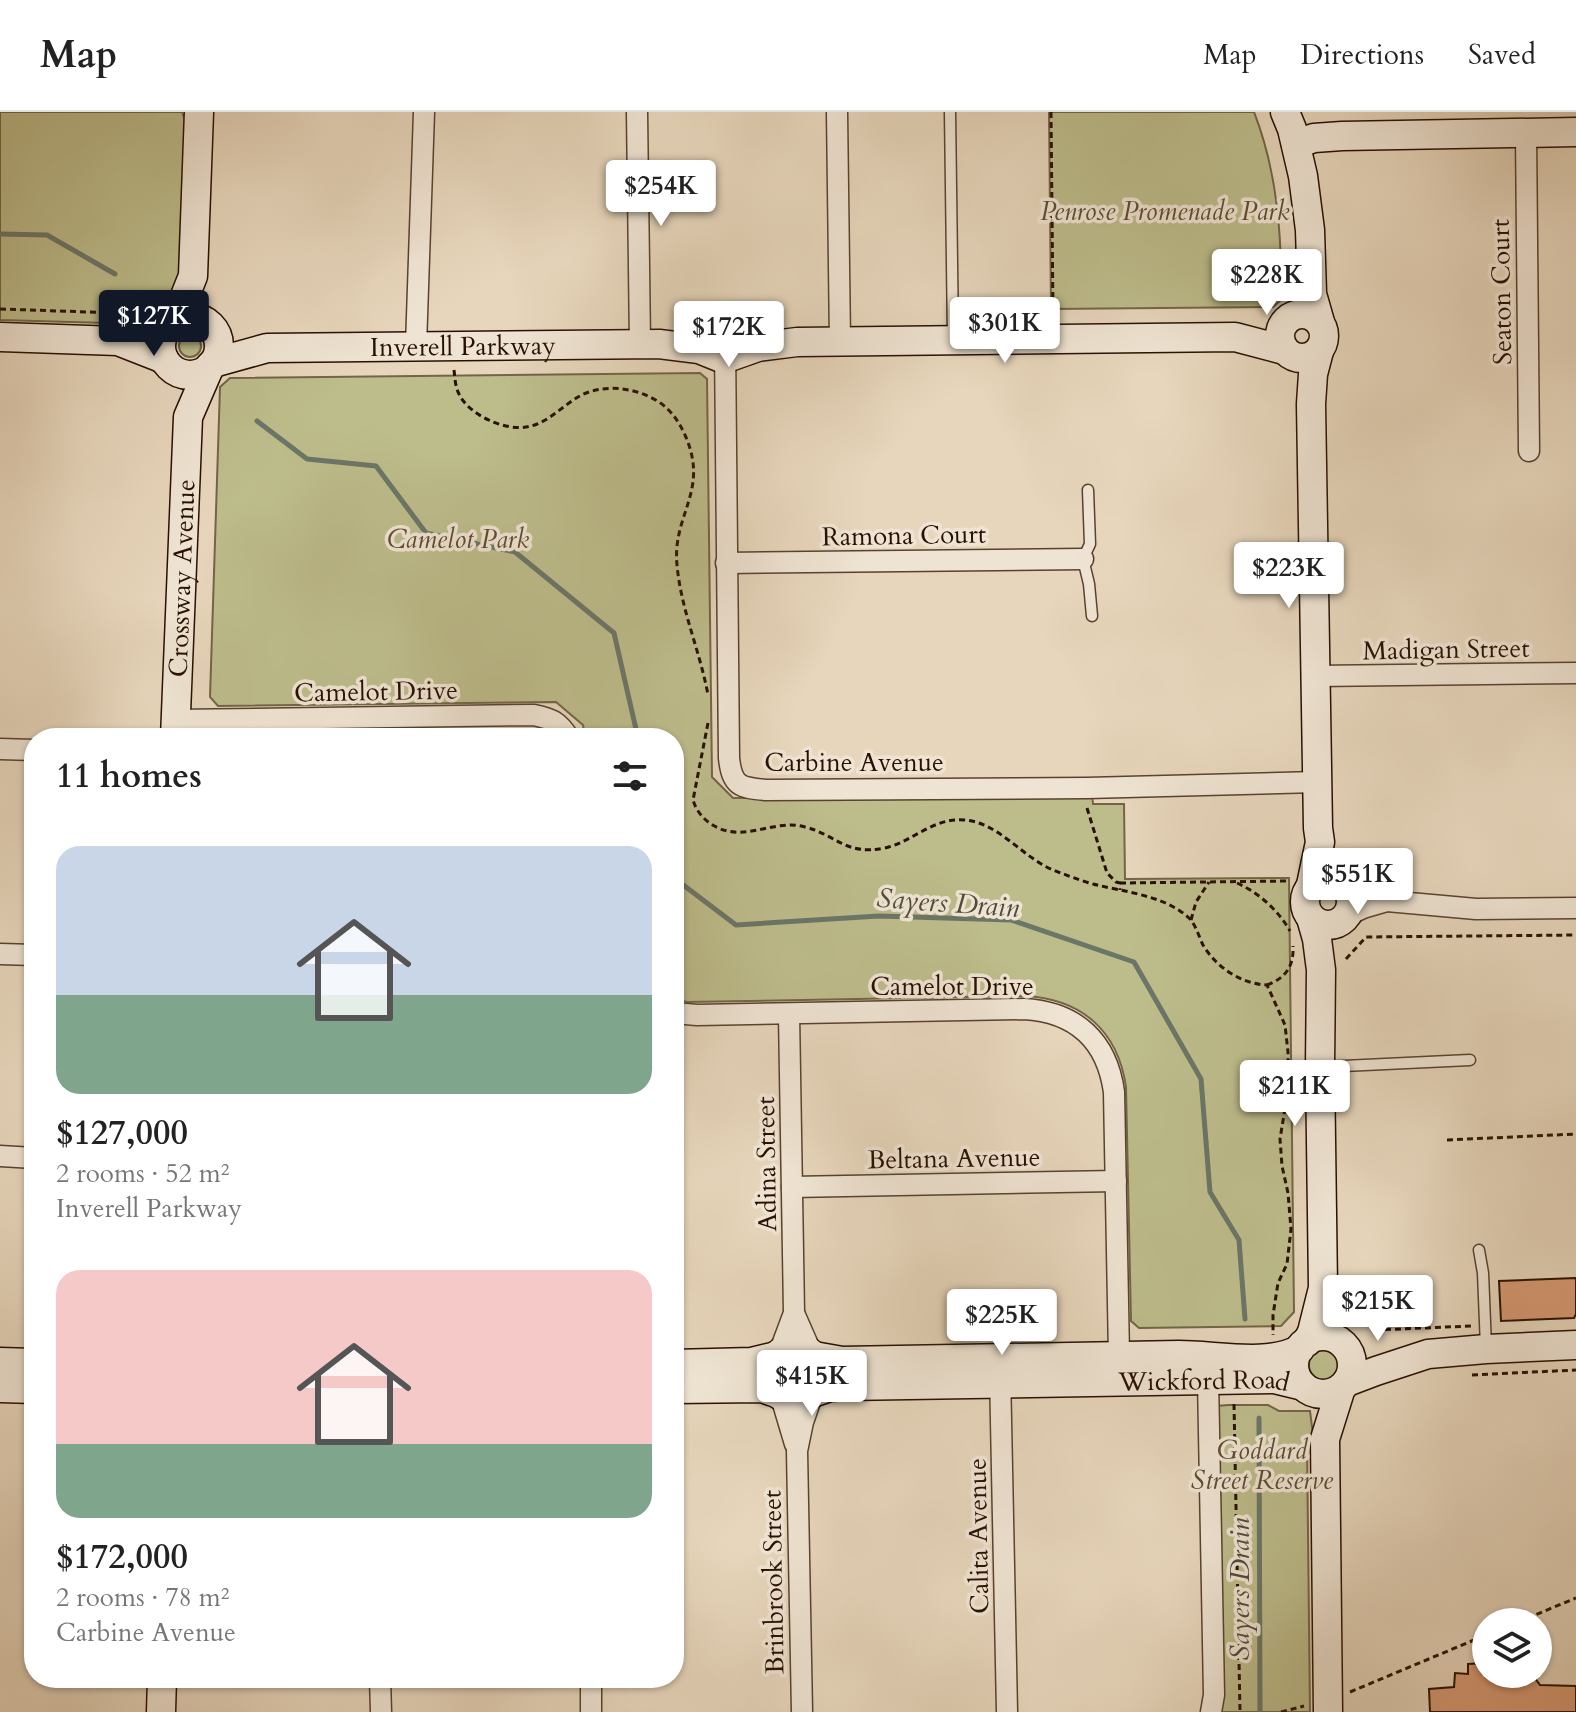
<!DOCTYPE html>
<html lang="en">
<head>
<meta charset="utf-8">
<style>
	:root { --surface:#fff; --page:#f2f2f2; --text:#222; --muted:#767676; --line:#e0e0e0; --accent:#111827 }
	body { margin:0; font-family:Cardo,serif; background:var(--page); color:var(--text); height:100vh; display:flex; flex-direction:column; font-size:30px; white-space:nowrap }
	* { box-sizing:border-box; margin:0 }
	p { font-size:26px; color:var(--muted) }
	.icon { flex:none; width:44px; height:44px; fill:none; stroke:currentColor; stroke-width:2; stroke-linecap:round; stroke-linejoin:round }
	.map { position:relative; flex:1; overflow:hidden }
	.details { position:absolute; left:24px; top:616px; width:660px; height:960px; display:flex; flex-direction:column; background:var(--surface); border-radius:32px; box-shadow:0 2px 6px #0004 }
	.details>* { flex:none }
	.controls { position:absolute; left:1472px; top:1496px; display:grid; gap:16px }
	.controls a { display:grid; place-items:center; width:80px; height:80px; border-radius:50%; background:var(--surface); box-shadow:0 2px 6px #0004; font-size:40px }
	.price { position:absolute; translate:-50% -68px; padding:0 18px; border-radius:8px; background:#fff; color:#222; font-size:26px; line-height:52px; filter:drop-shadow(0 2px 4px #0008) }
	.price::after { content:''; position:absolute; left:50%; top:48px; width:24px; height:18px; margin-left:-12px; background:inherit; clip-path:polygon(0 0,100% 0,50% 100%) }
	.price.on { background:var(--accent); color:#fff }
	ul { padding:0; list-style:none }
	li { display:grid; align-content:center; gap:16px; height:424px; padding:0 32px }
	li span { display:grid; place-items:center; height:248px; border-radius:24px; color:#555 }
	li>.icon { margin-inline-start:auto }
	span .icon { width:144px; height:144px; fill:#fffc; stroke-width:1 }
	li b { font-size:34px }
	h2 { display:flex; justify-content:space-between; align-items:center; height:96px; padding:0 32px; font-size:34px }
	header { display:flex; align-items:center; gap:48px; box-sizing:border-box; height:112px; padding:0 40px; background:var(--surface); border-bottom:2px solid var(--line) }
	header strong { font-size:38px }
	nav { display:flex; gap:44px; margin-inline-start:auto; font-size:28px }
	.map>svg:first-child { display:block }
</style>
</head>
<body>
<header>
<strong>Map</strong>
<nav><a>Map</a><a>Directions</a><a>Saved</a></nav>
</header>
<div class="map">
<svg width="1576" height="1600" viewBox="0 0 1576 1600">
	<rect width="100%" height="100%" fill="#e7d6bc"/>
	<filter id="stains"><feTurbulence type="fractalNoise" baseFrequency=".0025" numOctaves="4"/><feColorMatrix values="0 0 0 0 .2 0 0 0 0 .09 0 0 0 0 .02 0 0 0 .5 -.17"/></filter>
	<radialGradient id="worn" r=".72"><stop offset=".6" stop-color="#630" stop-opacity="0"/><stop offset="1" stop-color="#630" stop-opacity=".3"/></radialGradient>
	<g fill="#bdbc8b" stroke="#726646" stroke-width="2">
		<polygon points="0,0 182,0 185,8 180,169 162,207 155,212 136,217 119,216 106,211 0,208"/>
		<path d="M1049 0H1254C1278 62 1281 121 1282 187L1273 195 1051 197Z"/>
		<circle cx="190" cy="234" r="11"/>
		<path d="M700 261 707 267 712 665 733 686 1092 682 1093 692H1124L1125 767 1289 766 1294 1200 1281 1214 1139 1216 1131 1209 1126 975C1118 919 1082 887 1025 884L687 890 674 887V626H585L583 613 556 590 218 594 210 585 220 275 230 266Z"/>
		<circle cx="1324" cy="1253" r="15"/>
		<polygon points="1228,1293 1268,1293 1279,1299 1310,1299 1313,1323 1307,1330 1310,1600 1219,1600 1217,1294"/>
	</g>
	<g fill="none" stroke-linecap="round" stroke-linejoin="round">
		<g stroke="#6b7667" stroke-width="5">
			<polyline points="0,122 47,123 115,162"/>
			<polyline points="257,309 307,347 376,354 426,421 515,440 614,521 638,626"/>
			<polyline points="674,766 736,813 879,804 1011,808 1134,850 1201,967 1210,1080 1239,1128 1245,1207"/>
			<polyline points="1259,1306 1260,1600"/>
		</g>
	</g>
	<g fill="#d79973" stroke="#281000" stroke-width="2">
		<polygon points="1576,1166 1576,1202 1574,1206 1501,1209 1499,1169"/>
		<polygon points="1486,1551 1486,1562 1532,1562 1540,1573 1576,1574 1576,1600 1430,1600 1429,1577 1454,1575 1455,1561 1468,1562 1468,1552"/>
	</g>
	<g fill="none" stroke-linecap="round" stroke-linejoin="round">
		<g stroke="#58422f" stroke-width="13">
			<g id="lane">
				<polyline points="950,0 953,226"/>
				<polyline points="1088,378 1090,432 1083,447 1089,472 1092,504"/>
				<polyline points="1322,955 1470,948"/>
				<polyline points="1479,1138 1483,1161 1486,1235"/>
			</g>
		</g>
		<g stroke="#58422f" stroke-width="23">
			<g id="street">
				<polyline points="637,0 640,232"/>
				<polyline points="837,0 840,230"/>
				<polyline points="1526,21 1529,339"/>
				<path d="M725 231 729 646C732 674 740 676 766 678L1087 676 1317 670"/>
				<polyline points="416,234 424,0"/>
				<polyline points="726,451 1083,447"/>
				<polyline points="1316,564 1576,561"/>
				<path d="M176 608 534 603C552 607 558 609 569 626"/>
				<polyline points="0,637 34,638"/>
				<polyline points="1347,775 1387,789 1476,797 1576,796"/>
				<polyline points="1346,804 1363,796 1387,789"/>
				<polyline points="0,842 34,843"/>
				<path d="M674 901 697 903 1024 897C1076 900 1107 929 1114 980L1119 1244"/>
				<polyline points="0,1044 34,1046"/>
				<polyline points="792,1075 1116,1069"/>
				<polyline points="794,1201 812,1242"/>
				<polyline points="779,1241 794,1201 789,902"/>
				<polyline points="1000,1260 1007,1600"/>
				<polyline points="1208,1267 1214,1583 1211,1600"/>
				<polyline points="781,1285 795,1332"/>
				<polyline points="380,1566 381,1600"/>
				<polyline points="591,1566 591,1600"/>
				<polyline points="802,1600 797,1339 803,1310 813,1281"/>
			</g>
		</g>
		<g stroke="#281000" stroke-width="31">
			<g id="secondary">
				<polyline points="1285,0 1292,17 1303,64 1310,118 1312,182 1320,210"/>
				<polyline points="1296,32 1314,26 1342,24 1576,20"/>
				<circle cx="1302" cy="224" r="22"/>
				<circle cx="190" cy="234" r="29"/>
				<polyline points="175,209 193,164 199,0"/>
				<polyline points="0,225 118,229 164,247"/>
				<path id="s1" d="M213 251 267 236 659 232 699 237 724 247 758 235 797 230 1235 225 1284 238"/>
				<path id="s2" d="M175 626 188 305 210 254"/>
				<circle cx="1328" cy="790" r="23"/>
				<polyline points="1311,773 1320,730 1318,716 1311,292 1313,262 1319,239"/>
				<circle cx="1323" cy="1253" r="29"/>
				<polyline points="1307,1230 1312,1220 1323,1176 1320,955 1321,858 1317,827 1311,806"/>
				<circle cx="795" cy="1262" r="26"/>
				<path d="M814 1244 842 1249C954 1247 1067 1245 1179 1243 1217 1243 1267 1255 1300 1237"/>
				<polyline points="0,1250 34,1251"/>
				<polyline points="674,1252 751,1250 776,1244"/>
				<polyline points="1347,1270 1376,1259 1428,1242 1486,1237 1576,1233"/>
				<polyline points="0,1276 34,1277"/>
				<polyline points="674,1277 762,1276 776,1281"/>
				<path id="s3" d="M815 1280 830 1275 846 1274 1274 1267 1303 1274"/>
				<polyline points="161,1600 162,1566"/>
				<polyline points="1328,1600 1325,1327 1341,1276"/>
			</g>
		</g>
		<g stroke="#281000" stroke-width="3" stroke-dasharray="6 4" stroke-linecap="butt">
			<polyline points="1051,0 1053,203"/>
			<polyline points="0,197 149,202"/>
			<path d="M454 258C455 266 455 274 459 282 468 302 504 319 526 315 547 312 561 295 578 285 602 271 636 275 659 290 672 299 679 310 685 323 710 379 672 402 677 453 681 498 700 539 708 583"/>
			<path d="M708 611 693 688C696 698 702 706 711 712 743 733 772 706 805 715 837 723 845 744 885 736 912 730 934 705 964 708 998 710 1022 745 1053 758 1066 763 1079 768 1093 772 1124 780 1164 783 1189 806 1196 813 1199 825 1203 833 1216 855 1241 872 1267 873L1285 913 1288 940V978L1280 1027 1282 1054 1288 1081 1291 1117 1287 1152 1278 1171 1273 1203V1223"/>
			<polyline points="1087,696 1107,761 1116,770 1120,771 1120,778"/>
			<polyline points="1120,771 1288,769"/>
			<path d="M1237 771C1259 781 1278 798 1290 819"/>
			<polyline points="1191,808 1196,790 1209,770"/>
			<polyline points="1346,847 1366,825 1576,823"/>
			<path d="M1267 873C1286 866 1294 854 1293 834"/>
			<polyline points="1447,1028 1576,1022"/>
			<polyline points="1375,1218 1472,1214"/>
			<polyline points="1472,1263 1576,1258"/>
			<polyline points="1234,1292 1240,1600"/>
			<polyline points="1518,1510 1576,1486"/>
			<polyline points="1350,1580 1486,1523"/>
			<polyline points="1281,1600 1304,1594"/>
		</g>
		<use href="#lane" stroke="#efe4d3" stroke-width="10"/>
		<use href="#street" stroke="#efe4d3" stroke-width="20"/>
		<use href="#secondary" stroke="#efe4d3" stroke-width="28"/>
	</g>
	<g text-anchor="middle" stroke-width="7" stroke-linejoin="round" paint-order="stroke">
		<g font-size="26" font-style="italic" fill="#5c4c31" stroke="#efe4d3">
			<text x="1165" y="108">Penrose Promenade Park</text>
			<text x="458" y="436">Camelot Park</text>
			<text x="1262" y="1347">Goddard<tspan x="1262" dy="30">Street Reserve</tspan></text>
		</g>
		<g font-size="26" fill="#281000" stroke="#efe4d3">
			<text transform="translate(1501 180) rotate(-91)" y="9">Seaton Court</text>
			<text dy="9" stroke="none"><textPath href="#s1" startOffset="252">Inverell Parkway</textPath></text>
			<text transform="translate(904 423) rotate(-1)" y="9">Ramona Court</text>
			<text dy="9" stroke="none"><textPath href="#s2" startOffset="160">Crossway Avenue</textPath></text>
			<text transform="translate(1446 537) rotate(-1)" y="9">Madigan Street</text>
			<text transform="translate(376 579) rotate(-1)" y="9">Camelot Drive</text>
			<text x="854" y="659">Carbine Avenue</text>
			<text x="952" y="883">Camelot Drive</text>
			<text transform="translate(954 1046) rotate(-1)" y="9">Beltana Avenue</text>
			<text transform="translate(766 1052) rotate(-91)" y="9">Adina Street</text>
			<text dy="9" stroke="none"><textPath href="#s3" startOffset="390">Wickford Road</textPath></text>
			<text transform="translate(978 1424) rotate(-91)" y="9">Calita Avenue</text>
			<text transform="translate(773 1470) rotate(-91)" y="9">Brinbrook Street</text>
		</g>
		<g font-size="28" font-style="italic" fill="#4f4c3c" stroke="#efe4d3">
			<text transform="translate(948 790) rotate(4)" y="10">Sayers Drain</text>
			<text transform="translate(1239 1477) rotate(-90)" y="10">Sayers Drain</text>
		</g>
	</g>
	<rect width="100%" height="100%" filter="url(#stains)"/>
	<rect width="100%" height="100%" fill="url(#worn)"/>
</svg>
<div class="controls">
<a><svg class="icon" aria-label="layers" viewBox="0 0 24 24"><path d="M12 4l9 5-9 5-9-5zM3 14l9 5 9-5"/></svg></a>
</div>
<b class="price" style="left:661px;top:116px">$254K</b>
<b class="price" style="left:1267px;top:205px">$228K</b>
<b class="price on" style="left:154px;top:246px">$127K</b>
<b class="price" style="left:1005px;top:253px">$301K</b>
<b class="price" style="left:729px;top:257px">$172K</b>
<b class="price" style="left:1289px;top:498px">$223K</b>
<b class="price" style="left:1358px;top:804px">$551K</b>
<b class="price" style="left:1295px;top:1016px">$211K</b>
<b class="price" style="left:1378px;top:1231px">$215K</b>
<b class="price" style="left:1002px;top:1245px">$225K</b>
<b class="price" style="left:812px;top:1306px">$415K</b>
<section class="details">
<h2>11 homes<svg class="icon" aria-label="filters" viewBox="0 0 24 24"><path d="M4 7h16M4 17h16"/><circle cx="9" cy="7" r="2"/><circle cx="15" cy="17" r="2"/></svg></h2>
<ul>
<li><span style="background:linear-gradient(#c9d6e8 60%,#7fa58c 0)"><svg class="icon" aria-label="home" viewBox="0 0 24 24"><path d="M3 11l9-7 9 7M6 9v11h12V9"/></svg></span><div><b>$127,000</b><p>2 rooms · 52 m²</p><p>Inverell Parkway</p></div></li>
<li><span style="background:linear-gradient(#f6c9c9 70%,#7fa58c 0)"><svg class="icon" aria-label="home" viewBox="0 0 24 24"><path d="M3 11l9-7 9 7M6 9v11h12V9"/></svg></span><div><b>$172,000</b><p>2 rooms · 78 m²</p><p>Carbine Avenue</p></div></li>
</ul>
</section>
</div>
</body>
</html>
